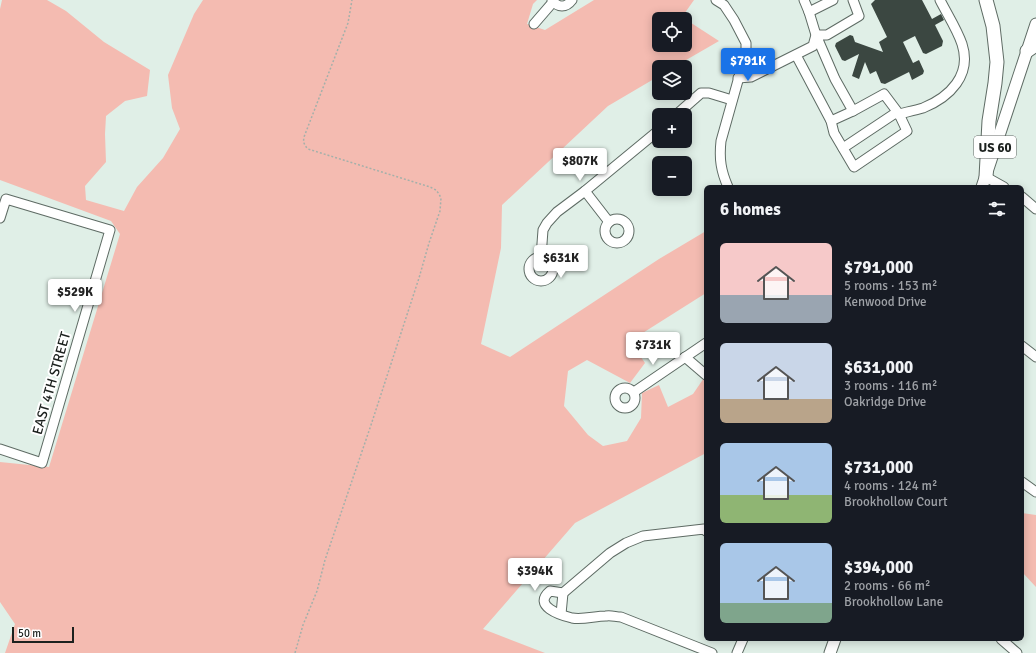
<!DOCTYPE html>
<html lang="en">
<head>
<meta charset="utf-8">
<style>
	:root { --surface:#171b24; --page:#20242c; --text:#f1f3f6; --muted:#9ea1a6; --accent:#1a73e8 }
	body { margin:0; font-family:Signika,sans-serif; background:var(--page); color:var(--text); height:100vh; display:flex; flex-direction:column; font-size:15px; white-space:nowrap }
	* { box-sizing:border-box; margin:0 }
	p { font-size:13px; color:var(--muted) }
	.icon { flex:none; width:22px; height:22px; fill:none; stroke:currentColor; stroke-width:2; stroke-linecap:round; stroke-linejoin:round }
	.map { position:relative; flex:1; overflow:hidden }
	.panel { position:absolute; left:704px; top:185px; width:320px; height:456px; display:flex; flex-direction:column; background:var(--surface); border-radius:6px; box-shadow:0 2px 10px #0003 }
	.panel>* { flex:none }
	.fabs { position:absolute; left:652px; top:12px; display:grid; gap:8px }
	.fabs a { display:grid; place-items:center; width:40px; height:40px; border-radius:6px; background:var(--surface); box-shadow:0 2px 10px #0003; font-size:20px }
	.scale { position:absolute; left:12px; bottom:10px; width:62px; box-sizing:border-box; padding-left:4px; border:2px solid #1c211e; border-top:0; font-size:11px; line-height:14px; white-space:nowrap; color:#1c211e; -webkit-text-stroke:3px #fff; paint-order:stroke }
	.price { position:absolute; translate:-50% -34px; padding:0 9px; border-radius:4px; background:#fff; color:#222; font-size:13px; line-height:26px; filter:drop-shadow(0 1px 2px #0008) }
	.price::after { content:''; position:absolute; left:50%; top:24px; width:12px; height:9px; margin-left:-6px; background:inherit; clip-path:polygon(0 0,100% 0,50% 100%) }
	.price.on { background:var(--accent); color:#fff }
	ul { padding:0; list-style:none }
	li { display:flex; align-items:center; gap:12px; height:100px; padding:0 16px }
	li span { display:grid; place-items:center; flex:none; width:112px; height:80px; border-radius:6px; color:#555 }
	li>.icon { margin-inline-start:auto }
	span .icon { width:48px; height:48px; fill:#fffc; stroke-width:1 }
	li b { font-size:17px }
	h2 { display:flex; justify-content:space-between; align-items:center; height:48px; padding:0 16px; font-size:17px }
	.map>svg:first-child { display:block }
</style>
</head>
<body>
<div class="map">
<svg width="1036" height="653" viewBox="0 0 1036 653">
	<rect width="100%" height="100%" fill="#e0efe7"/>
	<g fill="#f4bbb1">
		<polygon points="2,0 47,0 66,11 104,42 150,70 147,96 125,101 106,116 105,134 106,162 85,186 86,200 124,211 137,187 163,158 180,129 172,108 168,75 194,14 203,0 537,0 533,4 527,24 545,30 594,0 694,0 682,17 685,19 659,19 659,45 685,45 685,19 719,41 674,67 659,67 659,76 608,106 502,205 501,248 481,344 510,357 659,259 706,231 706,293 630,341 645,363 630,383 587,360 568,371 564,406 588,435 603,446 627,441 641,418 642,393 659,385 668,407 693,394 706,375 706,453 575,523 483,629 545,653 5,653 15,624 0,602 0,462 49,467 120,234 111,221 0,180 0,9"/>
		<polygon points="1022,513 1036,515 1036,587 1022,572"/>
	</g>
	<polygon fill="#3b4741" points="875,0 922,0 932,19 941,14 944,20 935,25 943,41 942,46 926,54 923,53 915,36 903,42 913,63 919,60 924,71 923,74 912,80 909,72 885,84 881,83 876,71 870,74 865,62 859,79 852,76 859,54 845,61 842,60 835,46 836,43 850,35 853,36 855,42 883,52 879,42 887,37 871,4"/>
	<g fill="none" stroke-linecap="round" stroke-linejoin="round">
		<g stroke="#5e6b64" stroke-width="11">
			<g id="minor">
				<path d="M552 0C558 8 566 8 572 0"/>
				<path d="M716 0 724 5 734 20 746 43V52L721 141C719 159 721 171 728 187"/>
				<polyline points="853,0 859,16 827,35 816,35 835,79 853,111 884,94 899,114"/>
				<polyline points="809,12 833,0"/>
				<polyline points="534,24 553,2"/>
				<path d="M796 55 831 121 834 133 854 167 907 131 899 114C907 112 916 110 923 108 950 97 972 75 962 44 957 29 947 14 940 0"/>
				<polyline points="738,78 751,77 813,46 816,35 809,12 804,0"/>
				<polyline points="676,115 701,93 709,93 732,100"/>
				<polyline points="831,121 853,111"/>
				<polyline points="843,148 894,114 899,114"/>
				<polyline points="986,177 1004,187"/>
				<polyline points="585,191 609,222"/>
				<polyline points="1022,197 1036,209"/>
				<polyline points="0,218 6,199 110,230 42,463 0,449"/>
				<circle cx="617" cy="231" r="12"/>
				<circle cx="541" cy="269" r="12"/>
				<polyline points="541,257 543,230 547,223 557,212 585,191 659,130"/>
				<polyline points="1022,346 1036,357"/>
				<polyline points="685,357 706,375"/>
				<circle cx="625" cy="398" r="10"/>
				<polyline points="634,392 706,343"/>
				<polyline points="1022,482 1036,492"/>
				<path d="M706 531 704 529 643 536 626 543 610 553 563 593 550 591C532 606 560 615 572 618 583 620 595 616 606 616 611 615 616 617 621 617L712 653"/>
				<polyline points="561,614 563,593"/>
				<polyline points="1001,639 1017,653"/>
				<polyline points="737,653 743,639"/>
			</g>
		</g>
		<g stroke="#5e6b64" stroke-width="13">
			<g id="major">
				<polyline points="982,187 1036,24"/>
				<polyline points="830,653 835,639"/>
			</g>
		</g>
		<g stroke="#5e6b64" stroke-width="15">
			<g id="highway">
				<polyline points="1027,51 1036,45"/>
				<polyline points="986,177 989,121 995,83 997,62 993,26 986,0"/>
			</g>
		</g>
		<path stroke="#a4b0aa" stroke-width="1.5" stroke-dasharray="2 2" stroke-linecap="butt" d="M295 653 303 625 317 591 325 560 371 425 419 278 429 243 440 211 441 198 439 194 436 190 430 187 308 149C304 145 303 142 304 137L348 23 352 0"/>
		<use href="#minor" stroke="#fff" stroke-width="9"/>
		<use href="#major" stroke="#fff" stroke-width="11"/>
		<use href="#highway" stroke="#fff" stroke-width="13"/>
	</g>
	<g text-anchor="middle" stroke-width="4" stroke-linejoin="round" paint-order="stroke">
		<rect fill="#fff" stroke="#606462" stroke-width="1" x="974" y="136" width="42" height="22" rx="3"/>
		<g font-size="13" font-weight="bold" fill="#1c211e">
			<text x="995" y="152">US 60</text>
		</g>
		<g font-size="14" fill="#1c211e" stroke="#fff">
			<text transform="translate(51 383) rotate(-74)" y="5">EAST 4TH STREET</text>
		</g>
	</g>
</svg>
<div class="fabs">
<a><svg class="icon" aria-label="locate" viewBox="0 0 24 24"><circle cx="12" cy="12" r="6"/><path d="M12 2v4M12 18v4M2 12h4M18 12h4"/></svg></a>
<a><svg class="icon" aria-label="layers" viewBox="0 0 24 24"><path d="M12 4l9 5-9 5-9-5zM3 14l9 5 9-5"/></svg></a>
<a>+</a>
<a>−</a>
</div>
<div class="scale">50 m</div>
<b class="price on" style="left:748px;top:82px">$791K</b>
<b class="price" style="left:580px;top:182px">$807K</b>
<b class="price" style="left:561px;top:279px">$631K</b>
<b class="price" style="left:75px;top:313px">$529K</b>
<b class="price" style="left:653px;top:366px">$731K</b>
<b class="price" style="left:535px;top:592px">$394K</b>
<section class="panel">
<h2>6 homes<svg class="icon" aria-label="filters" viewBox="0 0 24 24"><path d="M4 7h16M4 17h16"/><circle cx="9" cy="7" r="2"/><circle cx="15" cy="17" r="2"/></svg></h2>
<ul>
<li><span style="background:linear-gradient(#f6c9c9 65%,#9aa5b1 0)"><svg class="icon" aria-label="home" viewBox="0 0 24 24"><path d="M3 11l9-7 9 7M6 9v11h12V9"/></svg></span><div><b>$791,000</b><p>5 rooms · 153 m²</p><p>Kenwood Drive</p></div></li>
<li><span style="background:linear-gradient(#c9d6e8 70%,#b9a48a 0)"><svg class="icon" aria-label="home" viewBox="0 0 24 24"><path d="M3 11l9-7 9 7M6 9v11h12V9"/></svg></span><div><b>$631,000</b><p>3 rooms · 116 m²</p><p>Oakridge Drive</p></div></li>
<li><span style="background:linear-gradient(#a9c7e8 65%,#8fb573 0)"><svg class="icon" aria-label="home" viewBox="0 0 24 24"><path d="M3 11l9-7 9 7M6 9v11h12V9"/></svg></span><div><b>$731,000</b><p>4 rooms · 124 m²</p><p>Brookhollow Court</p></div></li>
<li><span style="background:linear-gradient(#a9c7e8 75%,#7fa58c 0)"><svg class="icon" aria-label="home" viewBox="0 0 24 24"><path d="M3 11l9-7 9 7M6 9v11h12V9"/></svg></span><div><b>$394,000</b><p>2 rooms · 66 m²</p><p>Brookhollow Lane</p></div></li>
</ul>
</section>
</div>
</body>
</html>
